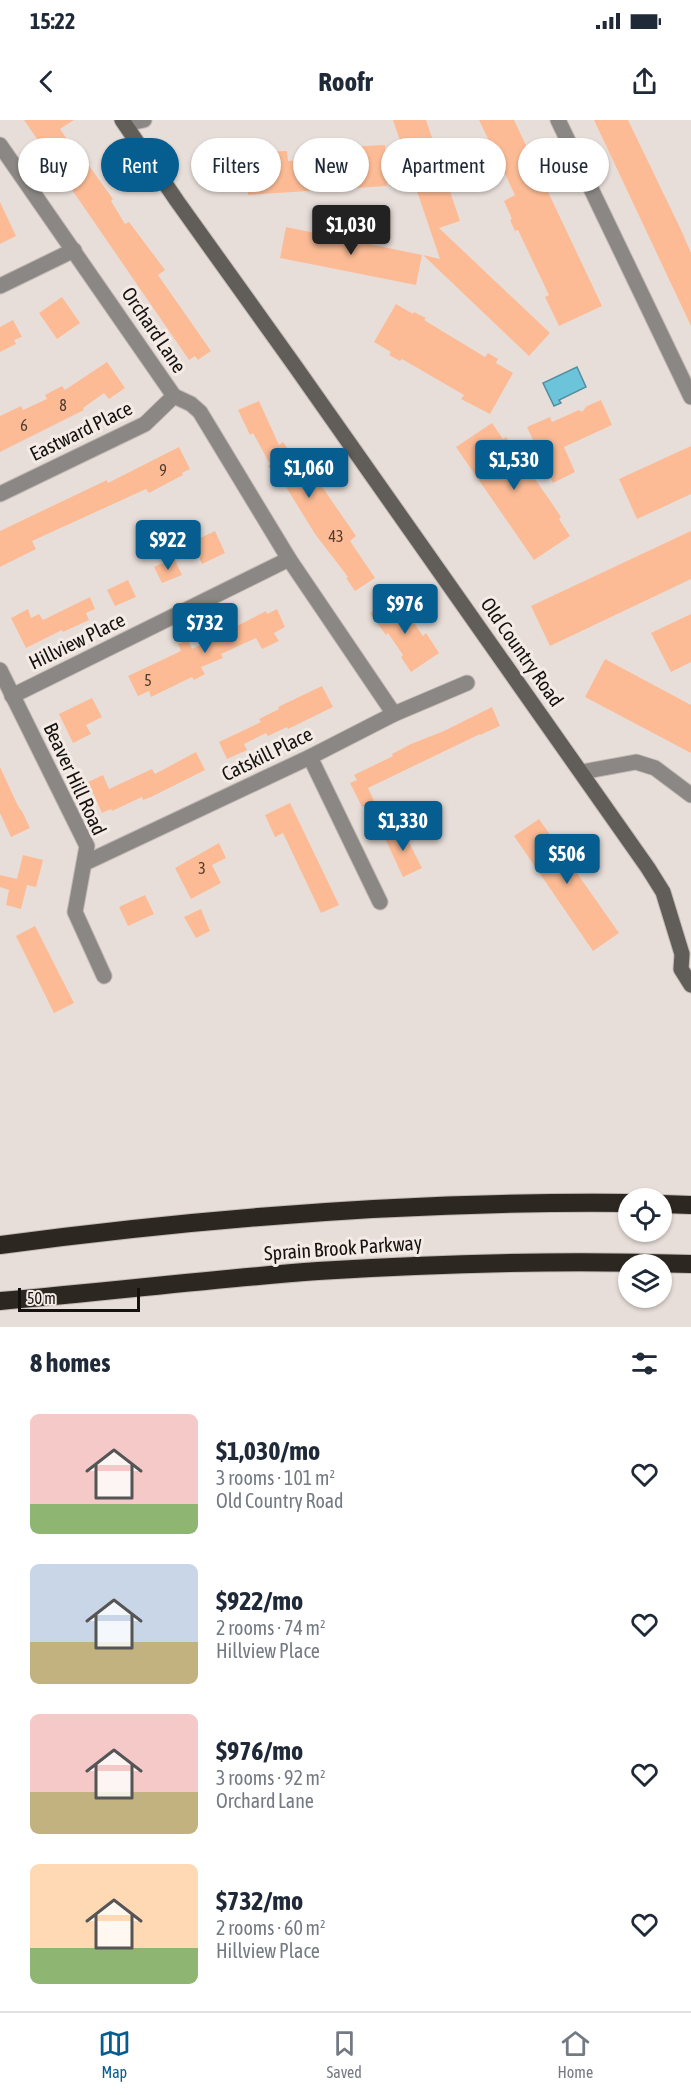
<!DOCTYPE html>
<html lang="en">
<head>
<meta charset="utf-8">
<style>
	:root { --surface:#fff; --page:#f2f2f3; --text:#1f2937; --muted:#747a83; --line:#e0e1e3; --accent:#055e8f }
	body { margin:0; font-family:"Asap Condensed",sans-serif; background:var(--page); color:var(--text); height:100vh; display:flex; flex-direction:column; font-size:22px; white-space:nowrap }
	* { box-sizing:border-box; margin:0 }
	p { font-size:20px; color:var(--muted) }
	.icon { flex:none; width:33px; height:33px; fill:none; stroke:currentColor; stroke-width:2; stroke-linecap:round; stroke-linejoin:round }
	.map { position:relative; height:1207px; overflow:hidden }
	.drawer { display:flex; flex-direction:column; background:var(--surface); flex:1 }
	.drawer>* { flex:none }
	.banner { position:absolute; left:18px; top:18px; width:656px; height:54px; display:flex; gap:12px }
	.fabs { position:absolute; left:618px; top:1068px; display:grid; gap:12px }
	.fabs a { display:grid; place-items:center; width:54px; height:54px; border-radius:50%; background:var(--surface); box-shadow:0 2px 4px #0004; font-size:30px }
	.scale { position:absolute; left:18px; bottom:15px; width:122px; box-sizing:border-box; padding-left:6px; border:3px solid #14110f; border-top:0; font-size:16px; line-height:21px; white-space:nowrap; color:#14110f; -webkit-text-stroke:4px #f5ebe6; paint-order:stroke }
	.price { position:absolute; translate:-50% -51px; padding:0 14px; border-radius:6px; background:var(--accent); color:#fff; font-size:20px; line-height:39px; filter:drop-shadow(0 2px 3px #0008) }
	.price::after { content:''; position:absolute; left:50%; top:36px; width:18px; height:14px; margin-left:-9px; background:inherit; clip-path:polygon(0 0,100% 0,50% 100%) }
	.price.selected { background:#222; color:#fff }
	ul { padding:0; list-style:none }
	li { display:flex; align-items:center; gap:18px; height:150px; padding:0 30px }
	li span { display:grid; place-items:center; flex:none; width:168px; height:120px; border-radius:9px; color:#555 }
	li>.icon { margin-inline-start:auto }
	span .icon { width:72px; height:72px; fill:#fffc; stroke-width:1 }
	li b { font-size:26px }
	h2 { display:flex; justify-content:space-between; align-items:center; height:72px; padding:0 30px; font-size:26px }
	.tag { padding:0 21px; border-radius:27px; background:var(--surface); box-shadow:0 2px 4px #0004; font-size:21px; line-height:54px }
	.tag.selected { background:var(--accent); color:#fff }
	.status { display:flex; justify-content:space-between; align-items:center; height:42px; padding:0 30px; background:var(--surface); direction:ltr }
	.status svg { height:16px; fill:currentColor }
	header { display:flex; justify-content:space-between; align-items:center; height:78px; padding:0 30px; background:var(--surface); font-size:27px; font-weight:700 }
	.tab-bar { display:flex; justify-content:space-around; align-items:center; height:84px; border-top:2px solid var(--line); background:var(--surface); font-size:16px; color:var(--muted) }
	.tab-bar a { display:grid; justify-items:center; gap:3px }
	.tab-bar .selected { color:var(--accent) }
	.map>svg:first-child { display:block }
</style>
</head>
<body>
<div class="status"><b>15:22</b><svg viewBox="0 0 49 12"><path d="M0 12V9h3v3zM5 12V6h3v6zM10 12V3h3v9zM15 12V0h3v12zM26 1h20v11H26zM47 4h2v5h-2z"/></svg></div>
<header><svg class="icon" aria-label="back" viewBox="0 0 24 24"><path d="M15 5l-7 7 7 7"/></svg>Roofr<svg class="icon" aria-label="share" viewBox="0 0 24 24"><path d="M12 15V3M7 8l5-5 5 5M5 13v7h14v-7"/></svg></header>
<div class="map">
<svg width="691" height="1207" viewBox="0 0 691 1207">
	<rect width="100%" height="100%" fill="#e8ded9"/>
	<polygon fill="#6cc4da" stroke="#528e9d" stroke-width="1.5" points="577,247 586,267 559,280 561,283 554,286 543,263"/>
	<g fill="#fcbb95">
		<polygon points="24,0 74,0 60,9 80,38 82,36 113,79 111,81 125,104 129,102 165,150 158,155 211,231 198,240 195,236 189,240"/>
		<polygon points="393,0 426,0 460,101 439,108 550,213 529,236 423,135 440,139"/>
		<polygon points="479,0 514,0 602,186 559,206 545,177 549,175 518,110 515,111 510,100 512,99 504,81 515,75"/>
		<polygon points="594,0 628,0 682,112 691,133 691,206"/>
		<polygon points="385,25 387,66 248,75 246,33 287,31 288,41 328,38 327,28"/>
		<polygon points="0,82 16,116 0,124"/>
		<polygon points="286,107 422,135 416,165 280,138"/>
		<polygon points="62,177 80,203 57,219 39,193"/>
		<polygon points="396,184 413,194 414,192 426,198 424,200 485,237 488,233 498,239 496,243 513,253 490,294 461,279 464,275 402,239 400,241 389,235 391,232 374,222"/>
		<polygon points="13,200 22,217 14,220 16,224 0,232 0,207"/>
		<polygon points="107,242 125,268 109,279 104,273 83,288 84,290 0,332 0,296 21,286 23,290 47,279 45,275 62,266 65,270"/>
		<polygon points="601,280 612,305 564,327 575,352 553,363 527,307 550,297 552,302 579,290 582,292 587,286"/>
		<polygon points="259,281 279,325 283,322 311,362 316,358 356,416 350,421 375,458 355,471 346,458 348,457 315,414 280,357 277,358 268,346 270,344 253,313 250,315 238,290"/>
		<polygon points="492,303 503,319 506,317 553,385 561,397 559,399 570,416 534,440 456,327"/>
		<polygon points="691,326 691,374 637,399 619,359"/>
		<polygon points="179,327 190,349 182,353 183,355 149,373 146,369 32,421 36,429 0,447 0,411 107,360 108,363"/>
		<polygon points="215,411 225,433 202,444 192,422"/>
		<polygon points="691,411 691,459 550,526 531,486"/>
		<polygon points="174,438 182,455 162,463 154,447"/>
		<polygon points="128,460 136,477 115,486 107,470"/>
		<polygon points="90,477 95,489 86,493 89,500 63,512 62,510 26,528 11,498 28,489 31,498 39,494 43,500"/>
		<polygon points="390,480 397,491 403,487 423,516 426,513 439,533 411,552 401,537 403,535 388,513 386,515 370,493"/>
		<polygon points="277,489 285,507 274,513 279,521 262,529 256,518 221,534 223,538 201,547 205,554 194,560 192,557 151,577 149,571 138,576 128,556 181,531 178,524 188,520 192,529 266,491 267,494"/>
		<polygon points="691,494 691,542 671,552 651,513"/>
		<polygon points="605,539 691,585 691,633 585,577"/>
		<polygon points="322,566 333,587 288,609 287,607 268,616 266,613 244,624 247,630 227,639 219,622 261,602 259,599 279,589 278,587"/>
		<polygon points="92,578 102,597 86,605 91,614 73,623 59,594"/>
		<polygon points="492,587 500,606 480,615 480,614 368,668 374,681 362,687 350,663 357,660 354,655 393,636 392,634 411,624 444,611"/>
		<polygon points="196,632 205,650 151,677 143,680 142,677 112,691 111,689 102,693 88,662 103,655 109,669 152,649 155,654"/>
		<polygon points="0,647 18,686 23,693 30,708 11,717 0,693"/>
		<polygon points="290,683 339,785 321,793 283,713 275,717 265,695"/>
		<polygon points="539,699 619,813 593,831 514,716"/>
		<polygon points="401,707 422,748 403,757 384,716"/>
		<polygon points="219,723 226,738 212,745 221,763 191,779 175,748"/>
		<polygon points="23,735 43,740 36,767 27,765 21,789 6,785 9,770 0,767 0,755 17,759"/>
		<polygon points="145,775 154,794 128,806 119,787"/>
		<polygon points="201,789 210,811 196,818 184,797"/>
		<polygon points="35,806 74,883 54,893 16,816"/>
	</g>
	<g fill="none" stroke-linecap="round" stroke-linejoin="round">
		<g stroke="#c2b9b5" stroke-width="17">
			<g id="street">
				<polyline points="558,0 691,277"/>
				<polyline points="125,4 144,0"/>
				<polyline points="0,25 174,276 191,284 200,292 289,439 394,594"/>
				<polyline points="0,166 74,130"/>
				<polyline points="0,374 145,304 174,276"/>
				<polyline points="0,550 87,726 75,792 104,856"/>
				<polyline points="12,576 289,439"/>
				<polyline points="310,637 380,782"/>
				<polyline points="582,652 636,642 655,648 691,675"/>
				<polyline points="85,743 310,637 394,594 467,563"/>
			</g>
		</g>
		<g stroke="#c2b9b5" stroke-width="17">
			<polyline id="secondary" points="122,0 177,81 295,246 648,748 663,772 682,834 681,849 691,865"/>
		</g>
		<g stroke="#c2b9b5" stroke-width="20">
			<g id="highway">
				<polyline points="662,1084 691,1085"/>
				<path d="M0 1125C209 1097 418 1081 628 1083"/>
				<path d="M0 1181C106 1172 212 1159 318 1151 442 1143 566 1140 691 1144"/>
			</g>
		</g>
		<use href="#street" stroke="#8a8784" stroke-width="15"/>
		<use href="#secondary" stroke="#615d58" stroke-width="15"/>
		<use href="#highway" stroke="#2d2722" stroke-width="18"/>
	</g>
	<g text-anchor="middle" stroke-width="6" stroke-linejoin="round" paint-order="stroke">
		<g font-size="16" fill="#4e3c30">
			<text x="63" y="291">8</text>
			<text x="24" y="311">6</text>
			<text x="163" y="356">9</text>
			<text x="336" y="422">43</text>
			<text x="148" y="566">5</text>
			<text x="202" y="754">3</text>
		</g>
		<g font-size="20" fill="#14110f" stroke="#f5ebe6">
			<text transform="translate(154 210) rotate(56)" y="7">Orchard Lane</text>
			<text transform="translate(81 311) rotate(-26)" y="7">Eastward Place</text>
			<text transform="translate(77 521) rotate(-26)" y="7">Hillview Place</text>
			<text transform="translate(522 532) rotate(55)" y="7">Old Country Road</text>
			<text transform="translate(267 634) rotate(-26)" y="7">Catskill Place</text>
			<text transform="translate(75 659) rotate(65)" y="7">Beaver Hill Road</text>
			<text transform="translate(343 1128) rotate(-4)" y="7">Sprain Brook Parkway</text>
		</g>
	</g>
</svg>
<div class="fabs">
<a><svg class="icon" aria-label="locate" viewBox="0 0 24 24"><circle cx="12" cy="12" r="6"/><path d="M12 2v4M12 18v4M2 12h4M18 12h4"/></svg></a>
<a><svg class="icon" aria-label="layers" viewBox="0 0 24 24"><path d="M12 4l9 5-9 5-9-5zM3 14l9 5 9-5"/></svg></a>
</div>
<div class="scale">50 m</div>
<b class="price selected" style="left:351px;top:136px">$1,030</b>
<b class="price" style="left:514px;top:371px">$1,530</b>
<b class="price" style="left:309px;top:379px">$1,060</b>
<b class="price" style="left:168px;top:451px">$922</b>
<b class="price" style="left:405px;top:515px">$976</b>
<b class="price" style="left:205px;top:534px">$732</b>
<b class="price" style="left:403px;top:732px">$1,330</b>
<b class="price" style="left:567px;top:765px">$506</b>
<div class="banner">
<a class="tag">Buy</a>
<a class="tag selected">Rent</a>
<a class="tag">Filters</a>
<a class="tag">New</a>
<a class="tag">Apartment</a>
<a class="tag">House</a>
</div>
</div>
<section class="drawer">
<h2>8 homes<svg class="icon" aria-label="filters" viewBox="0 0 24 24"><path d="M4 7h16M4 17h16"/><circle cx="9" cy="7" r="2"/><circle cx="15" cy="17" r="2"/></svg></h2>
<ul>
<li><span style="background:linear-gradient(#f6c9c9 75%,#8fb573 0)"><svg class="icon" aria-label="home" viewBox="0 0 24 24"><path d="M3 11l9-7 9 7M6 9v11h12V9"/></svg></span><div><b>$1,030/mo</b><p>3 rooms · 101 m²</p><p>Old Country Road</p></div><svg class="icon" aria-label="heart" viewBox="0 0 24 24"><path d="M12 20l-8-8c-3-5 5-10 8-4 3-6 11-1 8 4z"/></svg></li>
<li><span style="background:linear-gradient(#c9d6e8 65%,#c2b280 0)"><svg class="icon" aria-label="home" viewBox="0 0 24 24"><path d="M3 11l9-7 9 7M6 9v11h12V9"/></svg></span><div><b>$922/mo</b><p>2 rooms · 74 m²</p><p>Hillview Place</p></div><svg class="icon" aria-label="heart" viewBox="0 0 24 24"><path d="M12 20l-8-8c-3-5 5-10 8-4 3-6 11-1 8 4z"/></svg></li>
<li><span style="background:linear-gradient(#f6c9c9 65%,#c2b280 0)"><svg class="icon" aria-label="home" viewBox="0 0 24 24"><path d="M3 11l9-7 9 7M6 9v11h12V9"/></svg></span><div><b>$976/mo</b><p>3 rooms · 92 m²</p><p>Orchard Lane</p></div><svg class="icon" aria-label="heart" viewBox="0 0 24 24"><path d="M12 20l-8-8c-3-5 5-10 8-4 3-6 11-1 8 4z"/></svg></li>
<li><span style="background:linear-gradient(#ffd9b3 70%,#8fb573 0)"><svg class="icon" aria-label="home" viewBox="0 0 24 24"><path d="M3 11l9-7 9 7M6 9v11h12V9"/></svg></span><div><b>$732/mo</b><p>2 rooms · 60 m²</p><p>Hillview Place</p></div><svg class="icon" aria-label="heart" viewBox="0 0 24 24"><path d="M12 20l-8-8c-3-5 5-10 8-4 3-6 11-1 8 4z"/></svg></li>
</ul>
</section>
<nav class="tab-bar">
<a class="selected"><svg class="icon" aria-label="map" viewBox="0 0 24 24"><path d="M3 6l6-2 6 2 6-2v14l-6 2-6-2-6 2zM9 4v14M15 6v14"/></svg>Map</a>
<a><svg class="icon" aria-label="saved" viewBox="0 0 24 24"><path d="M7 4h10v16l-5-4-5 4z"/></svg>Saved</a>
<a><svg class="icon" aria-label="home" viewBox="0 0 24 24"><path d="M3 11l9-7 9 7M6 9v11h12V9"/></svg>Home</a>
</nav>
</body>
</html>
